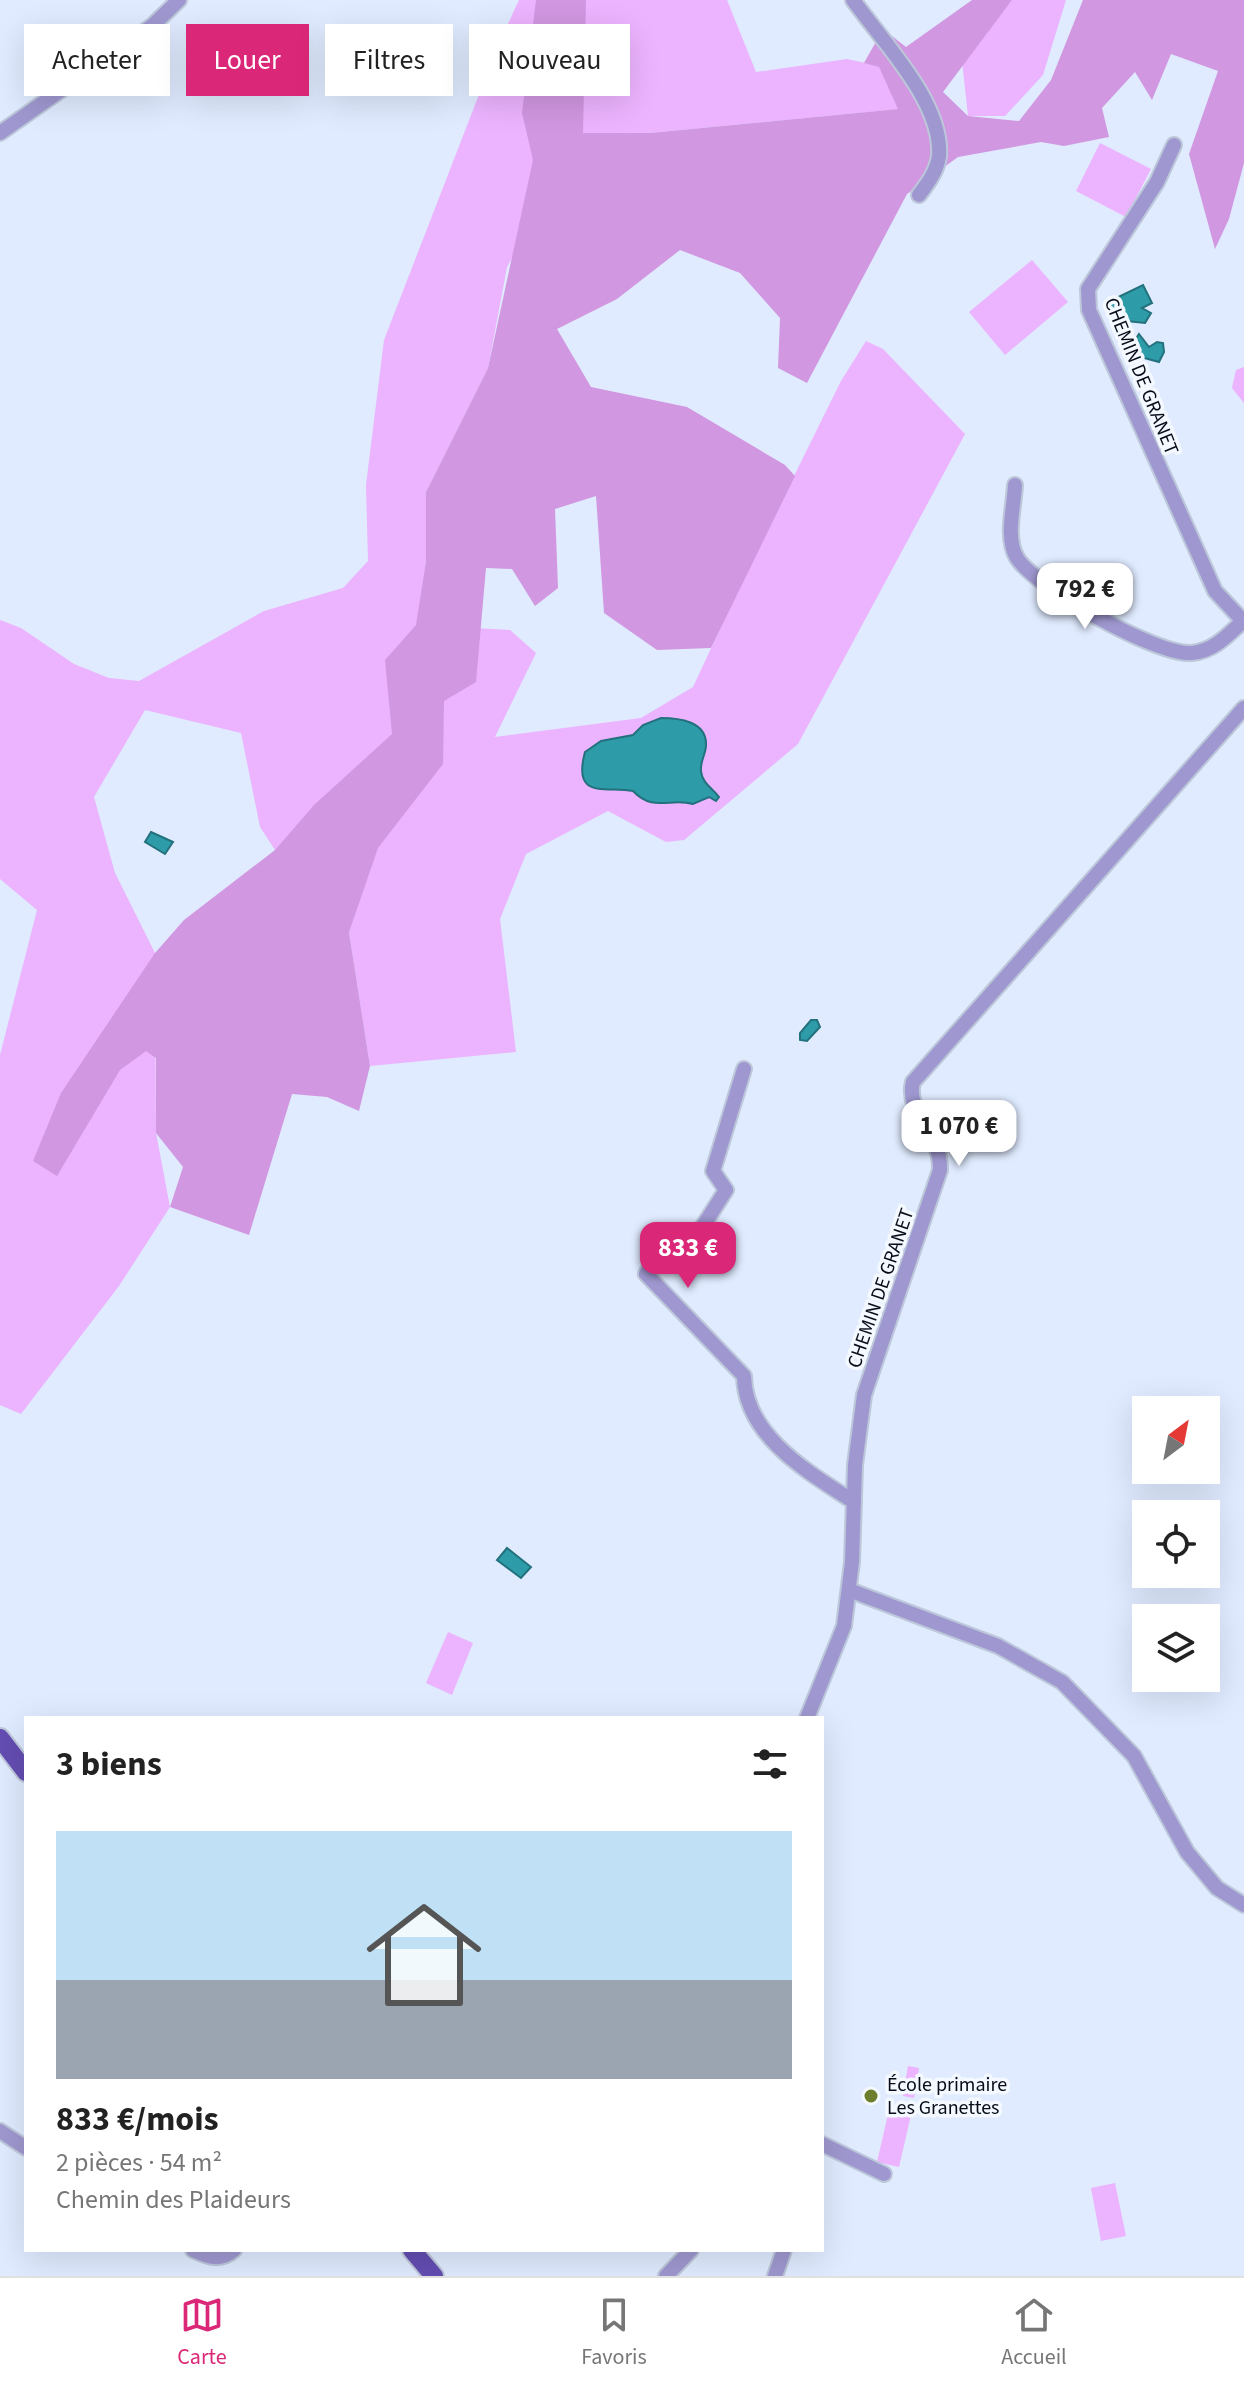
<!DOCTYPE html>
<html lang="fr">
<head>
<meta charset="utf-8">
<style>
	:root { --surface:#fff; --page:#f6f6f6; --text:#222; --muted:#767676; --line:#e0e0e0; --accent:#db2777 }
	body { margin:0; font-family:"Source Sans 3",sans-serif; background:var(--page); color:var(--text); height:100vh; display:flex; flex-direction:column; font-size:30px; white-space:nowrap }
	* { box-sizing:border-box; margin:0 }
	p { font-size:26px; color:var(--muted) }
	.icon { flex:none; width:44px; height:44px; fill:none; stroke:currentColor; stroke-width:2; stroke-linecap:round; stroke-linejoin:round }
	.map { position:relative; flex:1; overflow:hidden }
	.panel { position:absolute; left:24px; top:1716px; width:800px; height:536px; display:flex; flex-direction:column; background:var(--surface); border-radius:0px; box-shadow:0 8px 32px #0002 }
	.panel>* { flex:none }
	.guide { position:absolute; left:24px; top:24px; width:800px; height:72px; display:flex; gap:16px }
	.needle { width:52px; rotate:32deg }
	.controls { position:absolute; left:1132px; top:1396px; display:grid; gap:16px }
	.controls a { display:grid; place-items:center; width:88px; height:88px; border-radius:0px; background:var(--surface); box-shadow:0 8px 32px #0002; font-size:40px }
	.price { position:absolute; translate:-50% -68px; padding:0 18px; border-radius:16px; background:#fff; color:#222; font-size:26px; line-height:52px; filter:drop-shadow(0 2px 4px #0008) }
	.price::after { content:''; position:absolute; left:50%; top:48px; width:24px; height:18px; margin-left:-12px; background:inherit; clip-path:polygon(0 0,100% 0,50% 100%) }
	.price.current { background:var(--accent); color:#fff }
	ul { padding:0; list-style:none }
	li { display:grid; align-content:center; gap:16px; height:424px; padding:0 32px }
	li span { display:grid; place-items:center; height:248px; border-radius:0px; color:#555 }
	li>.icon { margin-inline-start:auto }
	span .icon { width:144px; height:144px; fill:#fffc; stroke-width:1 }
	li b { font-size:34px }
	h2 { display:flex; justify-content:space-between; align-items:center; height:96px; padding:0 32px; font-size:34px }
	.tag { padding:0 28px; border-radius:0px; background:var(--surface); box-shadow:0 8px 32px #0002; font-size:28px; line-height:72px }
	.tag.current { background:var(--accent); color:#fff }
	.menu { display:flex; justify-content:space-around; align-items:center; height:112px; border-top:2px solid var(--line); background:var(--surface); font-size:22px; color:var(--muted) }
	.menu a { display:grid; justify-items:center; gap:4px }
	.menu .current { color:var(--accent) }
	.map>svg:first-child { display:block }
</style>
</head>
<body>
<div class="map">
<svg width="1244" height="2276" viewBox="0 0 1244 2276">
	<rect width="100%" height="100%" fill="#e0ebff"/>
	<g fill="#ecb3fe">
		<polygon points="519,0 727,0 756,72 847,59 879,66 899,109 650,133 582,133 507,267 488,368 426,492 426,561 417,625 510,630 536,653 495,737 641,718 693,687 748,569 841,381 866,341 883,349 965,434 798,744 684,840 666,842 608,811 526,854 500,919 516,1052 370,1066 349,932 275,850 260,827 241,733 145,710 94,797 115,873 155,953 156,1133 170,1207 119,1286 21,1414 0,1405 0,1055 37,910 0,879 0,620 21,628 74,664 109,678 139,681 264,611 343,588 368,561 366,485 384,340 499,43"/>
		<polygon points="1012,0 1066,0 1043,75 1005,116 968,116 962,61"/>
		<polygon points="1100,143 1151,169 1126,217 1076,191"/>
		<polygon points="1032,260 1068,302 1005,355 969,312"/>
		<polygon points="1244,367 1244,403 1232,388 1236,370"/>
		<polygon points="448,1632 473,1643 452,1695 426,1683"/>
		<polygon points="908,2066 919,2068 914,2098 903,2096"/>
		<polygon points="889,2110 911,2115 899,2167 877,2162"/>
		<polygon points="1115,2183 1126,2236 1101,2241 1091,2188"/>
	</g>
	<polygon fill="#d197e1" points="536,0 586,0 583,133 650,133 898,109 879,67 864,63 883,29 906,47 972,0 1012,0 943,92 968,116 1019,121 1051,80 1083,0 1244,0 1244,163 1229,219 1215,249 1189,154 1218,71 1171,54 1152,100 1135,72 1102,108 1109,137 1064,146 1041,142 958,157 907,194 807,383 778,368 780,318 740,273 680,250 617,299 557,329 591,387 687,407 785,465 795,476 711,648 657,650 604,613 596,496 555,509 558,588 535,606 512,569 486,568 476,682 444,701 443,764 378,848 349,932 370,1066 359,1111 327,1097 292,1094 249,1235 170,1207 183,1167 156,1133 156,1058 146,1051 120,1070 57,1176 33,1161 61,1093 155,953 184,920 275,850 314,805 392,734 385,660 416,625 426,561 426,492 488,368 533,160 522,113"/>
	<g fill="#2e9ca8" stroke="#22717d" stroke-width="2">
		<polygon points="1143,285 1152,303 1142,308 1151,313 1145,323 1117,320 1108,302"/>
		<polygon points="1139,334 1149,347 1157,342 1163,343 1164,352 1159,362 1137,356 1135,340"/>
		<path d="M661 718C678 718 707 721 706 745 706 754 700 761 701 771 702 783 712 788 719 797L716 801 709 797 693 804C670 797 654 813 633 791 605 786 572 800 585 752L601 741 633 735 643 725Z"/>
		<polygon points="151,832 173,842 165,854 145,842"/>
		<polygon points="811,1020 817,1020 820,1027 807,1041 800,1040 800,1033"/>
		<polygon points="507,1548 531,1567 521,1578 497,1560"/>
	</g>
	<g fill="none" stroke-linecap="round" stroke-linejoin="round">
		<g stroke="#bdc7da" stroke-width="18">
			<g id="minor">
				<path d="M853 0C883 42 943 103 939 156 937 171 928 183 919 195"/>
				<polyline points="0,133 152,26 179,0"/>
				<polyline points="1174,145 1157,182 1088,289 1089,310 1215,591 1244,622"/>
				<path d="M1015 485C1014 507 1005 538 1017 558 1035 587 1157 656 1192 653 1214 651 1228 635 1243 621"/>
				<path d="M744 1069 713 1171 726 1190 696 1237 670 1234 646 1274 744 1376C745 1436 808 1472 854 1502"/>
				<polyline points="849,1590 998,1646 1062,1682 1134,1756 1187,1852 1217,1888 1244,1905"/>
				<path d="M807 1718 844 1626 852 1562 855 1465 864 1395 940 1170C941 1130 905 1114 913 1082L1244 708"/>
				<polyline points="0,2131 26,2148"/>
				<polyline points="822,2144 884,2174"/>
				<path d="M193 2250C209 2257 220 2262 234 2250"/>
				<polyline points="666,2276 691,2250"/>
				<polyline points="775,2276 784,2250"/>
			</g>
		</g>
		<g stroke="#bdc7da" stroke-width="22">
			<g id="major">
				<polyline points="0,1738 26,1772"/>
				<polyline points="412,2250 434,2276"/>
			</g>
		</g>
		<use href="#minor" stroke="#9f98d0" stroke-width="14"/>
		<use href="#major" stroke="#644db2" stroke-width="18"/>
	</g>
	<circle fill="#6d7e2d" stroke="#f4f8ff" stroke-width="3" cx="871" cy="2096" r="8"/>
	<g text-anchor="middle" stroke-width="7" stroke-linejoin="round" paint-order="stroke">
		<g font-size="20" fill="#070d18" stroke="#f4f8ff">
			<text transform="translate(1142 376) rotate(68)" y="7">CHEMIN DE GRANET</text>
			<text transform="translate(880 1288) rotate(-71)" y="7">CHEMIN DE GRANET</text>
		</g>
		<g font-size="20" fill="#070d18" stroke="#f4f8ff" text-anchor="start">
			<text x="887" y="2091">École primaire<tspan x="887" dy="23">Les Granettes</tspan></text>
		</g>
	</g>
</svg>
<div class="controls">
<a><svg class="needle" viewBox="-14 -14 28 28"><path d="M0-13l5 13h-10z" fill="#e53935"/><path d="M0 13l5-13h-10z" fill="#767676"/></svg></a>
<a><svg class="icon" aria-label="locate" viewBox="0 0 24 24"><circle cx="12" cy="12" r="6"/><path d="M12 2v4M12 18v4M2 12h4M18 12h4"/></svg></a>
<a><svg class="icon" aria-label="layers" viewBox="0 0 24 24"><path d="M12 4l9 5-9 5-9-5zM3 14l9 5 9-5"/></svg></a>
</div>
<b class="price" style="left:1085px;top:631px">792 €</b>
<b class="price" style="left:959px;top:1168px">1 070 €</b>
<b class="price current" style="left:688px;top:1290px">833 €</b>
<div class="guide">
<a class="tag">Acheter</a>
<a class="tag current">Louer</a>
<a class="tag">Filtres</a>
<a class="tag">Nouveau</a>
</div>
<section class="panel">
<h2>3 biens<svg class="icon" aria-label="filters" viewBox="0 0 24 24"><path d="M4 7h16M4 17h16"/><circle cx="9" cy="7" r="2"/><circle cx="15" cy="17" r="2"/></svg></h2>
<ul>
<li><span style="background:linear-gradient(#bfe0f5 60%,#9aa5b1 0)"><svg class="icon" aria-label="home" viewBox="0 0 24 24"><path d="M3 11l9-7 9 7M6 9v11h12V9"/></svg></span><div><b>833 €/mois</b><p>2 pièces · 54 m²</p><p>Chemin des Plaideurs</p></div></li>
</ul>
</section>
</div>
<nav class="menu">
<a class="current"><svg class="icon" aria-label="map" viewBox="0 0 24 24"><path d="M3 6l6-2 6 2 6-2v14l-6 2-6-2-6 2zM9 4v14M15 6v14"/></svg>Carte</a>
<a><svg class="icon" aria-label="saved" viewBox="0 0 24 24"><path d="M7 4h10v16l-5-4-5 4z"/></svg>Favoris</a>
<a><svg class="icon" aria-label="home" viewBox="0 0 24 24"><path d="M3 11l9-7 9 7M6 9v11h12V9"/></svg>Accueil</a>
</nav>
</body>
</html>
